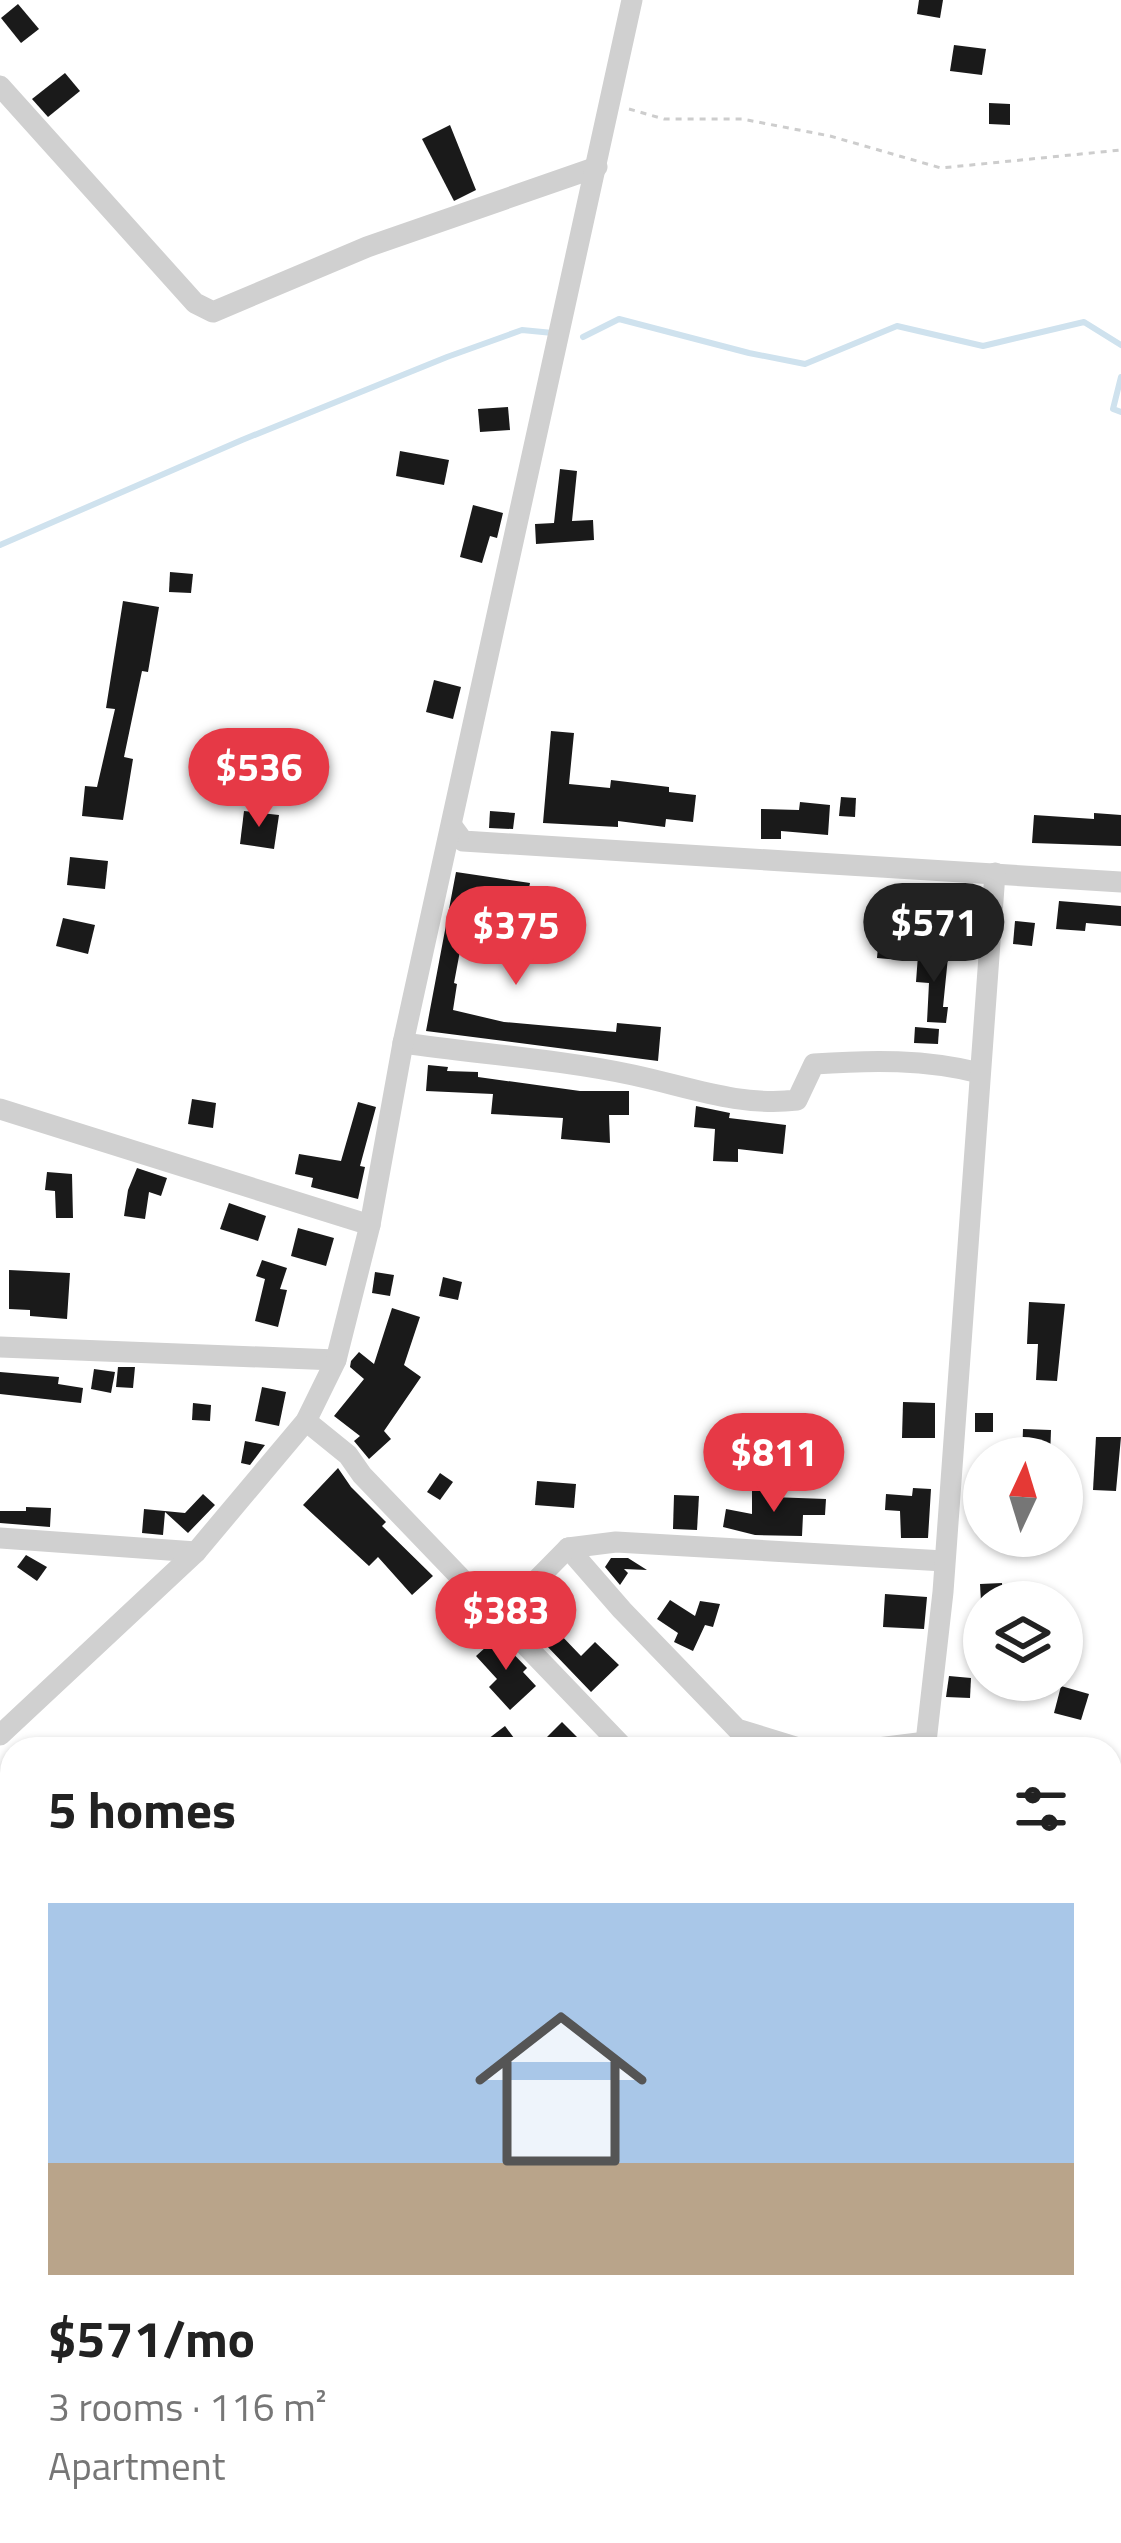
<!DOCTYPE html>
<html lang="en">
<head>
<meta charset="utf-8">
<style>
	:root { --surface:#fff; --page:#f2f2f2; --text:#222; --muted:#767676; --accent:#e63946 }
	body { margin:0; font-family:"Titillium Web",sans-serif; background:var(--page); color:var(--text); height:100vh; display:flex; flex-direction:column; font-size:45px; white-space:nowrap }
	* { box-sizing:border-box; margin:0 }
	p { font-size:39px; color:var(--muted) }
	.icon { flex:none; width:66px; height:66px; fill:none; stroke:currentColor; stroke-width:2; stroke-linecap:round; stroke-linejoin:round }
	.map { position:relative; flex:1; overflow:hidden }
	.drawer { position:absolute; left:0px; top:1737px; width:1122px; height:807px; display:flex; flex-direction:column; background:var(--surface); border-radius:36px 36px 0 0; box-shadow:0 3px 9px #0004 }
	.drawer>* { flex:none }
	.needle { width:78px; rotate:4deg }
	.fabs { position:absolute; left:963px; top:1437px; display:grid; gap:24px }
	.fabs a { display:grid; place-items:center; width:120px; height:120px; border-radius:50%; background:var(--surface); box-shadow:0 3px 9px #0004; font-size:60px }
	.price { position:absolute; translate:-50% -102px; padding:0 27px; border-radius:42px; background:var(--accent); color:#fff; font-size:39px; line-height:78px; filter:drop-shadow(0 3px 6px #0008) }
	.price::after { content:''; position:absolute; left:50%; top:72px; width:36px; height:27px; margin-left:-18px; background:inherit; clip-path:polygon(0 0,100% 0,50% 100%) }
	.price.on { background:#222; color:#fff }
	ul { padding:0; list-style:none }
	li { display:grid; align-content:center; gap:24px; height:636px; padding:0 48px }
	li span { display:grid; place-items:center; height:372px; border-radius:0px; color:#555 }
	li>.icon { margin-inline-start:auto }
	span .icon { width:216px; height:216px; fill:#fffc; stroke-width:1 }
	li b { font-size:51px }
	h2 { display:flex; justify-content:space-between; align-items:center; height:144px; padding:0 48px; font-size:51px }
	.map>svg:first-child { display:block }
</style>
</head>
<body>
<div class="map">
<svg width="1121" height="2543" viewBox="0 0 1121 2543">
	<rect width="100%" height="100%" fill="#fff"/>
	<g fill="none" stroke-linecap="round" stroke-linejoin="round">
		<g stroke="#cfe2ee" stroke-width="6">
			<polyline points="583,337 619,319 749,353 805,364 897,326 983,346 1084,322 1121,345"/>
			<polyline points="1121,377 1113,409 1121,412"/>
			<polyline points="0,545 242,440 447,357 522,330 553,333"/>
		</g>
	</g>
	<g fill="#1a1a1a">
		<polygon points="919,0 943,0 940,18 917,14"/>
		<polygon points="18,4 39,29 21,43 1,18"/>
		<polygon points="954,45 986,49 982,75 950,71"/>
		<polygon points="65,73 80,91 48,117 32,99"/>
		<polygon points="989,103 1010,104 1010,125 989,124"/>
		<polygon points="450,125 476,190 454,201 422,139"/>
		<polygon points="508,407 510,430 480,432 478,409"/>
		<polygon points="400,451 449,460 444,485 396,476"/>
		<polygon points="560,469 577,471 572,521 593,520 594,540 536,544 535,524 554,523"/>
		<polygon points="473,505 503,513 497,538 490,536 482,563 460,557"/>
		<polygon points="170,572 193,574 191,593 169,592"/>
		<polygon points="123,601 159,607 148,672 142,671 124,757 133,759 123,820 82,816 85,786 97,787 115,709 106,708"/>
		<polygon points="434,680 461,687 453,719 426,712"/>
		<polygon points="551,731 574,733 569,784 610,788 611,780 669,787 669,792 696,795 693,822 666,819 665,827 618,821 618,827 543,823"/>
		<polygon points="841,797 856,798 855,817 839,816"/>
		<polygon points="800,802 830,805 828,835 781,831 781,839 761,839 761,809 799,810"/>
		<polygon points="244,811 279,815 274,849 240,844"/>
		<polygon points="490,811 515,813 513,829 489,828"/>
		<polygon points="1094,813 1121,815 1121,846 1032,843 1034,815 1094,819"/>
		<polygon points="70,857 108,861 105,889 67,885"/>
		<polygon points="456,872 530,883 525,909 474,900 469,920 466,919 454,983 457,984 453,1010 504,1022 616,1032 617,1023 661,1027 658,1061 426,1031"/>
		<polygon points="1059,901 1121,906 1121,926 1086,923 1085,931 1056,929"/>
		<polygon points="881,915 914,918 911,961 877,958"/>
		<polygon points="63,918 95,925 88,954 56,946"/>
		<polygon points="1015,921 1035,923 1032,946 1013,944"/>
		<polygon points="918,955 948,957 943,1007 948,1007 946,1023 927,1022 929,983 916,982"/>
		<polygon points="915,1027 939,1029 938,1044 914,1043"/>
		<polygon points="428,1065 448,1067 447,1071 478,1072 478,1077 580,1091 629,1091 629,1115 609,1115 610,1143 561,1139 563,1118 491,1114 493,1094 426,1091"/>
		<polygon points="192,1099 216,1103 213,1128 188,1124"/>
		<polygon points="358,1102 376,1107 360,1166 365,1167 358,1199 311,1187 313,1178 295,1174 299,1154 341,1161"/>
		<polygon points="696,1106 730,1113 729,1118 786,1125 783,1154 738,1149 738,1162 713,1161 715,1129 694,1127"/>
		<polygon points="137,1168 167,1178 161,1196 149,1192 145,1219 124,1216 128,1190"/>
		<polygon points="47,1172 72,1174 73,1218 56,1218 55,1191 45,1190"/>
		<polygon points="229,1203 266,1216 258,1241 220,1229"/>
		<polygon points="298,1228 334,1238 326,1266 291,1256"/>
		<polygon points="262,1260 287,1268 280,1289 287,1290 278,1327 255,1321 265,1279 256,1276"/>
		<polygon points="9,1270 70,1273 67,1319 30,1316 30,1310 9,1309"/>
		<polygon points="375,1272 394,1275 390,1296 372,1293"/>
		<polygon points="443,1277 462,1282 458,1300 439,1296"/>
		<polygon points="1029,1302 1065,1304 1057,1381 1036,1380 1038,1344 1027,1344"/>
		<polygon points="392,1308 420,1317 404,1365 421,1377 384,1431 391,1439 369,1459 354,1441 360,1436 334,1416 364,1379 350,1367 351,1361 359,1352 374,1364"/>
		<polygon points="118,1367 135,1367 133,1388 116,1387"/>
		<polygon points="94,1369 115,1372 111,1393 91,1389"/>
		<polygon points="0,1372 59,1377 58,1384 83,1388 81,1403 0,1394"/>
		<polygon points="262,1387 286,1392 279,1426 255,1421"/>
		<polygon points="903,1402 935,1403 935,1438 902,1438"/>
		<polygon points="193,1403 211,1405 210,1421 192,1420"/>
		<rect x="975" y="1413" width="18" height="19"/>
		<polygon points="1023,1429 1051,1430 1050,1458 1022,1458"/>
		<polygon points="1096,1437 1121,1437 1116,1491 1093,1490"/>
		<polygon points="245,1441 265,1445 250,1465 241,1463"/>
		<polygon points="338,1468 351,1487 386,1522 382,1526 433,1576 412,1595 378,1557 369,1566 303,1505"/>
		<polygon points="440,1473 453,1482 440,1500 427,1492"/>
		<polygon points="537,1481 576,1484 574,1508 535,1505"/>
		<polygon points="913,1488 931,1489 928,1538 901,1538 900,1511 885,1510 886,1494 912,1496"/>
		<polygon points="752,1490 771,1490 771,1497 826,1499 825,1515 803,1515 802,1536 755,1535 723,1527 726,1509 752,1514"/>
		<polygon points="203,1494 215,1505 188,1533 165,1512 163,1535 142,1533 144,1509 185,1513"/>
		<polygon points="674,1495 699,1496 697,1530 673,1529"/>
		<polygon points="26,1507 51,1508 50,1527 0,1523 0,1511 26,1511"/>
		<polygon points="26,1555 47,1567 37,1581 17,1567"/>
		<polygon points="611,1558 628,1558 647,1570 624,1569 628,1573 620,1585 605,1567"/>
		<polygon points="1002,1583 1003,1602 981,1602 980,1584"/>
		<polygon points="885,1594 927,1597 924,1629 883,1627"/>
		<polygon points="670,1600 695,1616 700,1601 720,1604 713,1627 705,1625 693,1651 674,1642 678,1633 657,1619"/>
		<polygon points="533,1605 543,1616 553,1606 569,1622 558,1632 581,1656 595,1642 619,1665 591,1692 520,1618"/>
		<polygon points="497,1637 527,1668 523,1672 536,1686 510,1710 489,1687 497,1679 476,1656"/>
		<polygon points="949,1676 971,1678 970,1698 946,1697"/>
		<polygon points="1061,1686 1089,1694 1081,1720 1054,1713"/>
		<polygon points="562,1722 589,1749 535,1749"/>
		<polygon points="505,1726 517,1742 507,1749 496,1749 488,1739"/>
	</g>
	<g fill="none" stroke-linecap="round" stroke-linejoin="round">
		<polyline stroke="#cdcdcd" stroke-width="3" stroke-dasharray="6 6" stroke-linecap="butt" points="629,109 664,119 742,119 830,136 941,168 1121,150"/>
		<g stroke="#d0d0d0" stroke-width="21">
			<polyline points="0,86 195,303 213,312 367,247 597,167"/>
			<polyline points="452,826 463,841 1121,882"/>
			<path d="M403 1043C479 1054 558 1059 633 1075 689 1087 740 1107 797 1100L814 1064C871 1060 925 1059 980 1073"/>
			<polyline points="0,1109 370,1225"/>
			<polyline points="0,1347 336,1360"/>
			<polyline points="306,1421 348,1455 362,1475 625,1749"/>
			<polyline points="0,1538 196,1552"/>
			<polyline points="568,1548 622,1610 737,1729 802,1749"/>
			<polyline points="501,1616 568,1548 616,1542 944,1561"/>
			<polyline points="0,1735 196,1552 306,1421 336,1360 370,1225 403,1043 632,0"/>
			<polyline points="870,1749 926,1742"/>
			<polyline points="929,1749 926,1742 943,1592 995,873"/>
			<polyline points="1110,1790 1121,1786"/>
			<polyline points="1110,2147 1121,2160"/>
			<polyline points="136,2543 147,2532"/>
		</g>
	</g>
</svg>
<div class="fabs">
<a><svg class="needle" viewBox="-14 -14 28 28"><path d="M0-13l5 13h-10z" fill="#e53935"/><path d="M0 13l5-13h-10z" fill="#767676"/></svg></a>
<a><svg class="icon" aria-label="layers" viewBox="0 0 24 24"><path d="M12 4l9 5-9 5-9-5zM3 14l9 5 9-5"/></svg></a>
</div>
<b class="price" style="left:259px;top:830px">$536</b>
<b class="price on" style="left:934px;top:985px">$571</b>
<b class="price" style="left:516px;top:988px">$375</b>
<b class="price" style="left:774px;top:1515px">$811</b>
<b class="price" style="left:506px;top:1673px">$383</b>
<section class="drawer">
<h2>5 homes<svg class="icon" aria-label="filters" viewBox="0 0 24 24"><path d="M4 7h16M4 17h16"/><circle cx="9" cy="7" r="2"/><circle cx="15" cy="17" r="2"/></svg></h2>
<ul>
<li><span style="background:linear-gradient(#a9c7e8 70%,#b9a48a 0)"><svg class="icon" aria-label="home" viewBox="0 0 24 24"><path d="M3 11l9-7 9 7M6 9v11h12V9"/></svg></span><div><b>$571/mo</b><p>3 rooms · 116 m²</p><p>Apartment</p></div></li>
</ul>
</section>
</div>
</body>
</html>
